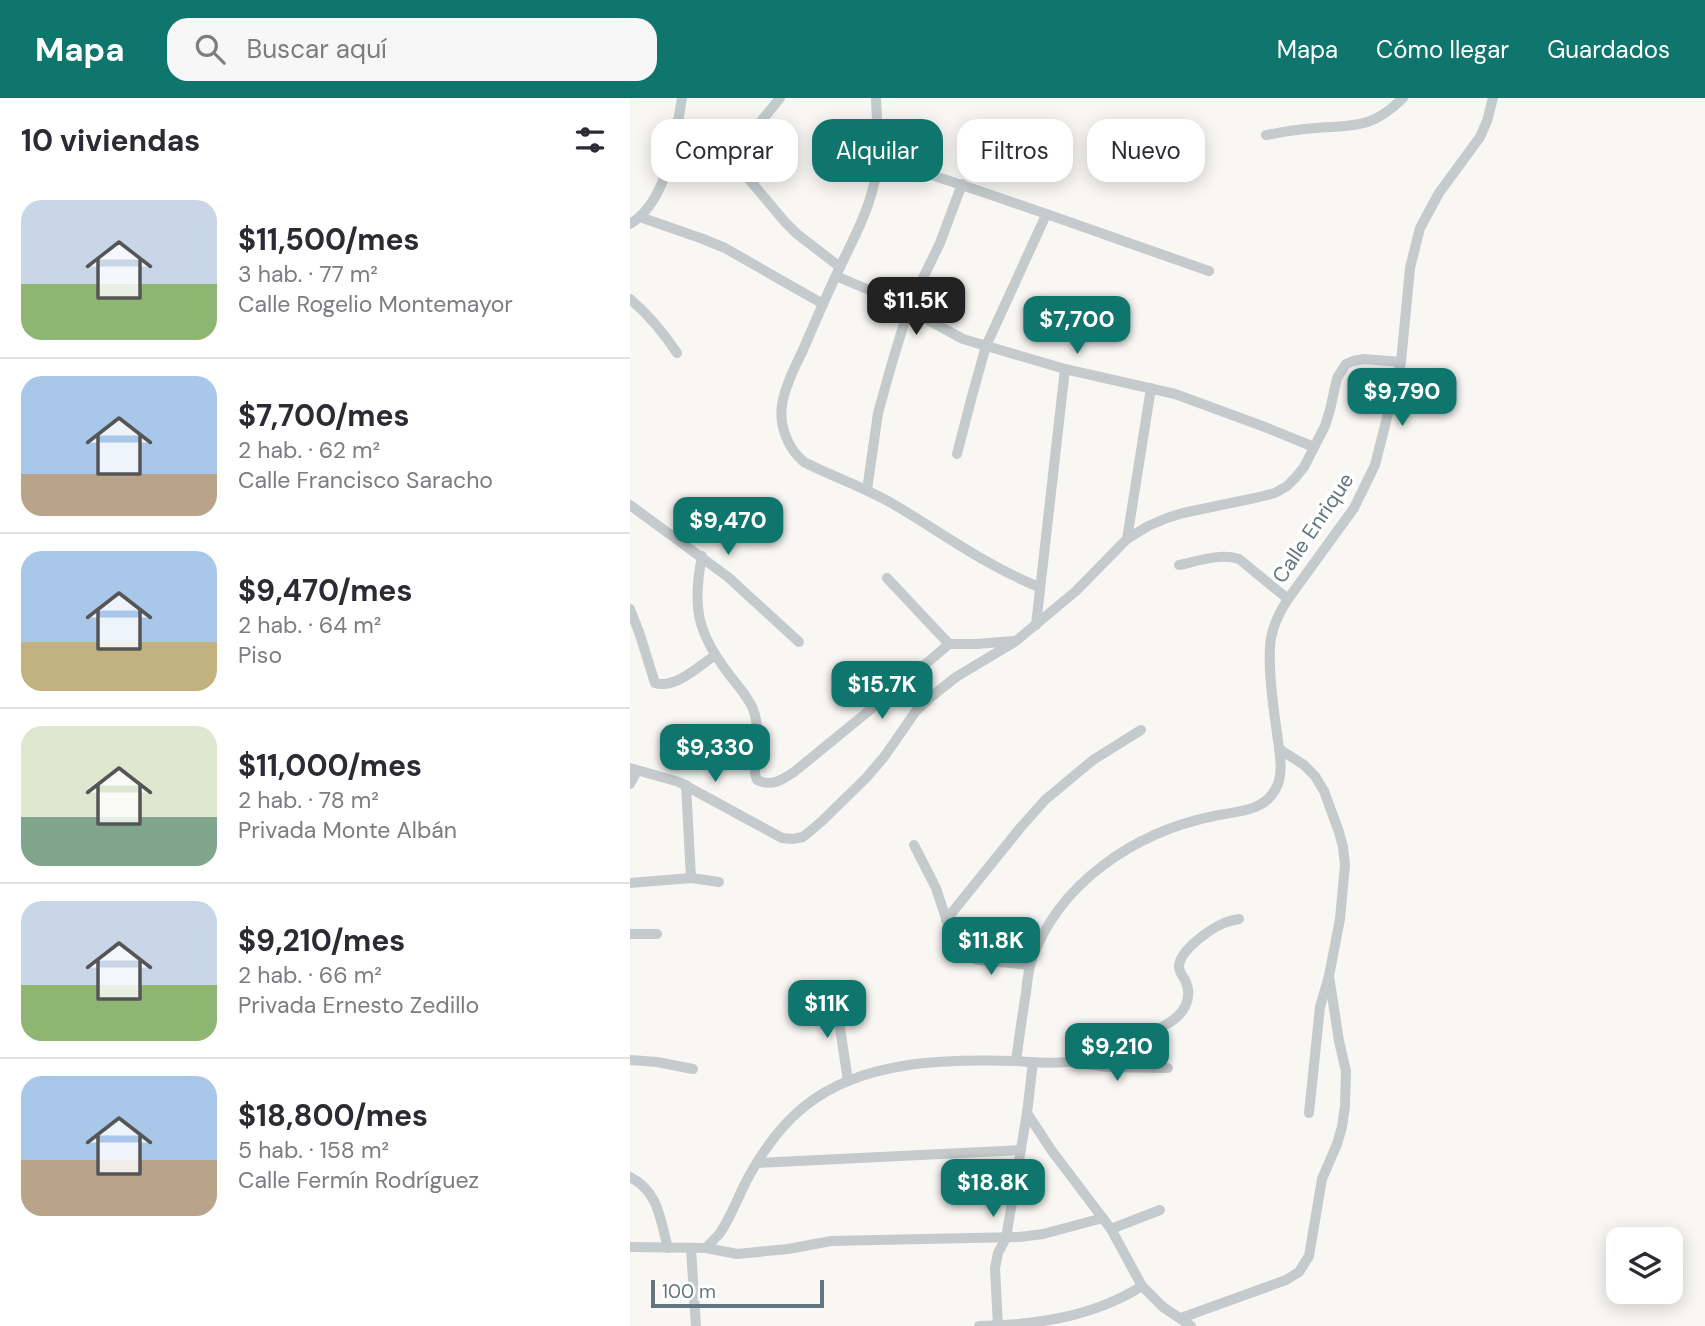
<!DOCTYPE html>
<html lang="es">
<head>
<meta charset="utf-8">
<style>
	:root { --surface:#fff; --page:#f7f7f7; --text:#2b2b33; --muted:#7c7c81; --line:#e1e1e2; --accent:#0f766e }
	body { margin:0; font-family:"DM Sans",sans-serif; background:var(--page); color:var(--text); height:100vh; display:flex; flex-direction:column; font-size:26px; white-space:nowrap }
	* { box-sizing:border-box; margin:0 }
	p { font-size:23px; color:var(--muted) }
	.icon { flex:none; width:38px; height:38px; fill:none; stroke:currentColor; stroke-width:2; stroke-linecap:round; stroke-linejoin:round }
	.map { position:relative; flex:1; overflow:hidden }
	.details { display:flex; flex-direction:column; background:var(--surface); width:630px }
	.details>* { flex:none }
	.banner { position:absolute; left:21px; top:21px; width:665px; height:63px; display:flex; gap:14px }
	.controls { position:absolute; left:976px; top:1129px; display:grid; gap:14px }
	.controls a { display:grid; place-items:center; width:77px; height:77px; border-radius:14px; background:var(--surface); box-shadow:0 4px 18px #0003; font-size:35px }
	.scale { position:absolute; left:21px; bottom:18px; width:173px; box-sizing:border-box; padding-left:7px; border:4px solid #617681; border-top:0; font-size:19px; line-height:24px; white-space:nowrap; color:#617681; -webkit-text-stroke:5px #fff; paint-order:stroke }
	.price { position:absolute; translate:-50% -60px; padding:0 16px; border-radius:14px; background:var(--accent); color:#fff; font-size:23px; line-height:46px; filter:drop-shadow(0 2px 4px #0008) }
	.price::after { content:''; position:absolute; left:50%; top:42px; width:21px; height:16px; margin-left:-10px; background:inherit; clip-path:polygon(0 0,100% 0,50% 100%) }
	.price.active { background:#222; color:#fff }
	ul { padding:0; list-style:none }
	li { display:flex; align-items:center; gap:21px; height:175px; padding:0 21px }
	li+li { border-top:2px solid var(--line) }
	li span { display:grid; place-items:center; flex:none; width:196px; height:140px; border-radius:21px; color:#555 }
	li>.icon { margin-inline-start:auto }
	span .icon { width:84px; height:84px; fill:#fffc; stroke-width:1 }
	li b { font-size:30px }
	h2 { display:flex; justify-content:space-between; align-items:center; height:84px; padding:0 21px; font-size:30px }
	.chip { padding:0 24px; border-radius:21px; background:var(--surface); box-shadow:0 4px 18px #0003; font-size:24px; line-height:63px }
	.chip.active { background:var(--accent); color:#fff }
	header { display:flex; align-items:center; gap:42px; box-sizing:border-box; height:98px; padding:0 35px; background:var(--accent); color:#fff }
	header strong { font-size:33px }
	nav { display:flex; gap:38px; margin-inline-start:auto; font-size:24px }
	.search { width:490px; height:63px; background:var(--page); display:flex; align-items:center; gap:18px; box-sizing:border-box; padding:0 24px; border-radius:21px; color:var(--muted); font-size:26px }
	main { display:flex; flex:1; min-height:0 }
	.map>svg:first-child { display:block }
</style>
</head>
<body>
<header>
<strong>Mapa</strong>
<div class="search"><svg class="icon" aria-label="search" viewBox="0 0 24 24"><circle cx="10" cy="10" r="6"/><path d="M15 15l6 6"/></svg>Buscar aquí</div>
<nav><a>Mapa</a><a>Cómo llegar</a><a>Guardados</a></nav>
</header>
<main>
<section class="details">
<h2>10 viviendas<svg class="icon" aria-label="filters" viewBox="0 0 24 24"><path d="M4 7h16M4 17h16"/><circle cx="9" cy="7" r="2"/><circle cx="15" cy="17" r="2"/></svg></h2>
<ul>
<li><span style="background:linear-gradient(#c9d6e8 60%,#8fb573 0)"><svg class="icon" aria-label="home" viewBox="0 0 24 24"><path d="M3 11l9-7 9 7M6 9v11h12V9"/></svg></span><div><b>$11,500/mes</b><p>3 hab. · 77 m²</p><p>Calle Rogelio Montemayor</p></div></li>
<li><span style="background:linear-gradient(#a9c7e8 70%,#b9a48a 0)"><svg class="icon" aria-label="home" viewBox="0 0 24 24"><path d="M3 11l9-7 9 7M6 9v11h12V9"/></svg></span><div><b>$7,700/mes</b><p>2 hab. · 62 m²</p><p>Calle Francisco Saracho</p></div></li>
<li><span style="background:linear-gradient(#a9c7e8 65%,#c2b280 0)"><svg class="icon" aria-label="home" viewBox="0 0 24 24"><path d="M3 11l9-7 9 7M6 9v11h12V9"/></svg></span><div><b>$9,470/mes</b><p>2 hab. · 64 m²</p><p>Piso</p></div></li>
<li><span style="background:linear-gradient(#dfe7d0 65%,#7fa58c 0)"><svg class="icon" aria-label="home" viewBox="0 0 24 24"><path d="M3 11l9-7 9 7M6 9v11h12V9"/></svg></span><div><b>$11,000/mes</b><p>2 hab. · 78 m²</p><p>Privada Monte Albán</p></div></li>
<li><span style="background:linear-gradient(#c9d6e8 60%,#8fb573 0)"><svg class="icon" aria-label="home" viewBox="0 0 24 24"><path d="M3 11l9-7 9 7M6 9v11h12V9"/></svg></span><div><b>$9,210/mes</b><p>2 hab. · 66 m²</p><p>Privada Ernesto Zedillo</p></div></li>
<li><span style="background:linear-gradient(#a9c7e8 60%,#b9a48a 0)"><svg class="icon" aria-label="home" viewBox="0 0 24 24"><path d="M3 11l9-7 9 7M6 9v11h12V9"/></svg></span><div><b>$18,800/mes</b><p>5 hab. · 158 m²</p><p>Calle Fermín Rodríguez</p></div></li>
</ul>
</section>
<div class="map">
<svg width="1075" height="1228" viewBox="0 0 1075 1228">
	<rect width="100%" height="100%" fill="#f8f7f4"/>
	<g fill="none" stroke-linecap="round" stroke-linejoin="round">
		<g stroke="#c5cacc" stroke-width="10">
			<path d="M246 0C247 30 251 62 243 90 236 118 222 144 210 169 197 196 185 224 173 252 165 269 155 288 152 307 149 328 158 351 174 364 203 379 234 389 263 406 311 434 356 468 409 489"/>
			<polyline points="48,22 101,60 155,124 167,136 210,169"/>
			<path d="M636 37C653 34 669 31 686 30 726 27 743 30 773 0"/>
			<polyline points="101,60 150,0"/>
			<path d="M248 60C359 94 469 135 579 173"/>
			<polyline points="10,119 73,141 95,150 193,206"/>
			<path d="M0 126C38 103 45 40 52 0"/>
			<polyline points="206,178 279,209 298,222 333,241 435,271 545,296 635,329 684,349"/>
			<path d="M0 201C19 217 33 234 47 255"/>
			<polyline points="327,356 342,298 356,248 416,117"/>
			<polyline points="237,392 248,315 262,265 279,209 310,145 332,86"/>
			<polyline points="0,407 98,479 169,544"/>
			<polyline points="497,441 521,290"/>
			<path d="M72 458C62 509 67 534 98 575 106 586 118 598 123 611 131 632 125 654 125 676L127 682C142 689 152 682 164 674L284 576 319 546H347L383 543"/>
			<path d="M549 467C568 463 590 455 609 461L658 501"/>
			<polyline points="257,480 319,546"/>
			<path d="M0 511 9 534 25 585C45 591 68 569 84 558"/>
			<polyline points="406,527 435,271"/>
			<polyline points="649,651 674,667 685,678 694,693 709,734 713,749 715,767 710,821 699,878 690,909 679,1015"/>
			<polyline points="0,670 49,684 152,740 163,741 173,739 191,724 236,680 254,659 286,613 301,599 326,579 386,543 446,493 497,441 518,428 537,420 553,415 625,400 645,395 657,388 666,379 674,369 695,328 700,312 707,280 716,266 723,263 734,261 771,264"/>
			<polyline points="0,686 7,673"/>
			<polyline points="56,687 61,780"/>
			<polyline points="284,747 306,790 325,848 332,856 348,862 400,867"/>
			<polyline points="0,785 61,780 89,784"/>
			<polyline points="316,822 391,729 415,702 463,662 511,632"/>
			<polyline points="0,836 27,836"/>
			<polyline points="205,897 218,983"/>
			<polyline points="0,962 27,964 63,971"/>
			<path d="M386 963C389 941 392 918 396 895 397 885 398 874 401 864 428 785 505 734 584 718 606 713 633 714 645 692 655 676 649 653 647 635 643 608 637 566 641 540 644 525 650 513 658 501L724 410 745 367 771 264 780 170 790 130 809 95 850 39 857 23 863 0"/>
			<polyline points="403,964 397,1015 422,1053 481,1131 512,1188 533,1209 561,1228"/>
			<polyline points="442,964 477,969 538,970"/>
			<polyline points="127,1065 391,1052"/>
			<path d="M0 1079C29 1094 30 1121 38 1150"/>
			<polyline points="481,1131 530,1112"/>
			<polyline points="0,1149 76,1150 107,1156 158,1151 201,1143 389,1139 413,1136 473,1120"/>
			<path d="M76 1150C80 1145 86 1140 90 1135 102 1117 109 1096 119 1078 134 1051 151 1027 175 1008 232 962 316 961 385 963 402 964 420 966 438 964 445 963 452 960 458 958 485 950 513 940 537 926 553 917 564 901 555 882 552 877 549 874 549 868 550 852 580 831 594 825 599 823 604 822 609 821"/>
			<polyline points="61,1151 66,1228"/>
			<polyline points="551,1220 656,1182 669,1174 679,1158 692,1081 707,1046 712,1029 715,1008 716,973 709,943 699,878"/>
			<path d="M349 1228C406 1227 463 1219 512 1188"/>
			<polyline points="368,1228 365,1170 368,1155 376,1140 397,1015"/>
		</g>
	</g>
	<g text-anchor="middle" stroke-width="7" stroke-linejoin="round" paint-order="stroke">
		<g font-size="21" fill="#617681" stroke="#fff">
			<text transform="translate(683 430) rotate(-56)" y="7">Calle Enrique</text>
		</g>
	</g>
</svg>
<div class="controls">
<a><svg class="icon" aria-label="layers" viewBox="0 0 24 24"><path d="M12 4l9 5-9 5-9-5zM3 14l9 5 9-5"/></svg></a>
</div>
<div class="scale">100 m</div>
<b class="price active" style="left:286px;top:239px">$11.5K</b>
<b class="price" style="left:447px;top:258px">$7,700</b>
<b class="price" style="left:772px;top:330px">$9,790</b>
<b class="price" style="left:98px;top:459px">$9,470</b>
<b class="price" style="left:252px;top:623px">$15.7K</b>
<b class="price" style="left:85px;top:686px">$9,330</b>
<b class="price" style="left:361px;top:879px">$11.8K</b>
<b class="price" style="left:197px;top:942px">$11K</b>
<b class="price" style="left:487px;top:985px">$9,210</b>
<b class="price" style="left:363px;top:1121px">$18.8K</b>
<div class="banner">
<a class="chip">Comprar</a>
<a class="chip active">Alquilar</a>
<a class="chip">Filtros</a>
<a class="chip">Nuevo</a>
</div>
</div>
</main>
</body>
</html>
